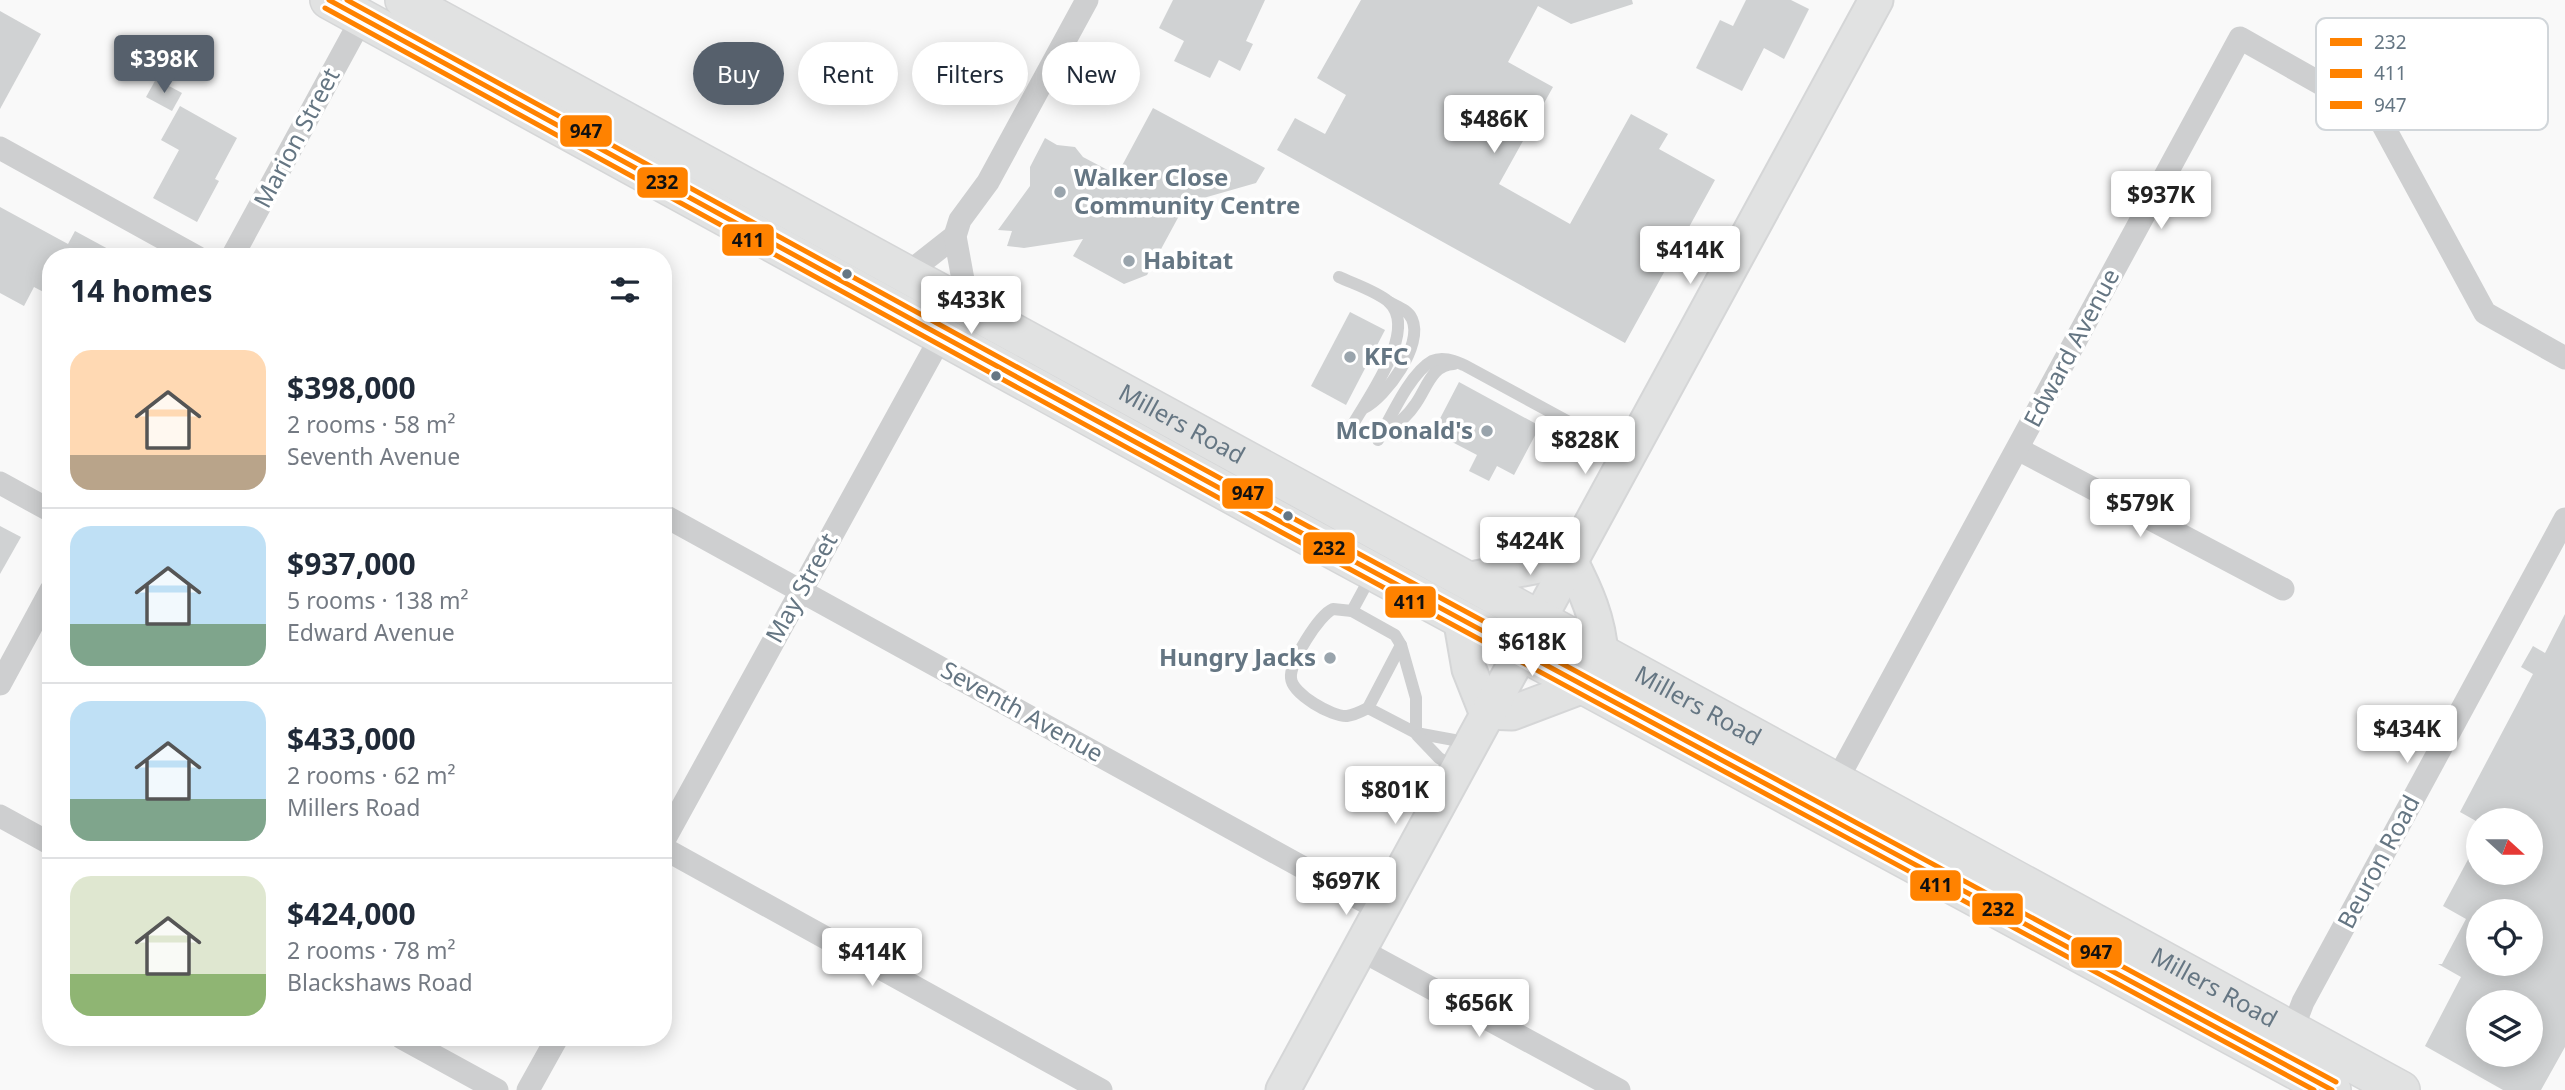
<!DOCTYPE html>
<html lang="en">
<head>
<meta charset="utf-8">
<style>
	:root { --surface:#fff; --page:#f6f6f7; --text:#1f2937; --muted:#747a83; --line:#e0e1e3; --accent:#56606c }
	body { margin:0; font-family:"Noto Sans",sans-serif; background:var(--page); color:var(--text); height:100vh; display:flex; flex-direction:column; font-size:26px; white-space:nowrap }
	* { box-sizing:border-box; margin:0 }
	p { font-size:23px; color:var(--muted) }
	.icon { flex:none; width:38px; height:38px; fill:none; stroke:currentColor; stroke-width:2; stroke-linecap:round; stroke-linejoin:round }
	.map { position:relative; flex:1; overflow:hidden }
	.sheet { position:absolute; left:42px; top:248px; width:630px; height:798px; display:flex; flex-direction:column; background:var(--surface); border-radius:28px; box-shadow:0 4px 18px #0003 }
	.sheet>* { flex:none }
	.hud { position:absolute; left:693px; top:42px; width:665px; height:63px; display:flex; gap:14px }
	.needle { width:46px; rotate:111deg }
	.fabs { position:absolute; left:2466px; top:808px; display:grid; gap:14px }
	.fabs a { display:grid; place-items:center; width:77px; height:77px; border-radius:50%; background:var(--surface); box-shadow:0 4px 18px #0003; font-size:35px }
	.price { position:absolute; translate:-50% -60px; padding:0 16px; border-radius:7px; background:#fff; color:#222; font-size:23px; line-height:46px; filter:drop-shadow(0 2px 4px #0008) }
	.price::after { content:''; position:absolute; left:50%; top:42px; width:21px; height:16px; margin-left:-10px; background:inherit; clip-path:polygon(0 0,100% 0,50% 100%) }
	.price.selected { background:var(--accent); color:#fff }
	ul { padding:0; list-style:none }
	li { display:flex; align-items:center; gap:21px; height:175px; padding:0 28px }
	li+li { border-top:2px solid var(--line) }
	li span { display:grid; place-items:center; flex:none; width:196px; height:140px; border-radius:21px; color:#555 }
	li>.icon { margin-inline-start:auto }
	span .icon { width:84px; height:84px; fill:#fffc; stroke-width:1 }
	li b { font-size:30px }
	h2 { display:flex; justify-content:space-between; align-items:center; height:84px; padding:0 28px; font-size:30px }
	.chip { padding:0 24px; border-radius:32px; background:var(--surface); box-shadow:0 4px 18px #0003; font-size:24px; line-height:63px }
	.chip.selected { background:var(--accent); color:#fff }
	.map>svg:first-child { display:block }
</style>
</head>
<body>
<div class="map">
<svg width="2565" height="1090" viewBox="0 0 2565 1090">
	<rect width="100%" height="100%" fill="#f9f9f9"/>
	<g fill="#d0d2d3" fill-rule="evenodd">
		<polygon points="1173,0 1265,0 1246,41 1253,44 1240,71 1219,60 1210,78 1174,61 1184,41 1159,28"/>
		<polygon points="1361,0 1632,0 1633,4 1571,24 1538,6 1508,62 1553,87 1499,184 1570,224 1631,114 1668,134 1659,149 1715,180 1625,343 1277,150 1295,118 1325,134 1346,95 1317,78"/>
		<polygon points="1746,0 1791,0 1809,9 1784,59 1764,48 1742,91 1696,68 1720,20 1733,26"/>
		<polygon points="0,11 41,34 0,109"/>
		<polygon points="156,79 182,93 172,111 146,97"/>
		<polygon points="180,106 237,138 215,179 219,181 197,222 153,198 179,150 161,140"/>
		<polygon points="1153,108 1265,168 1256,183 1186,203 1147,275 1124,284 1073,256 1083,239 1024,248 1007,246 1012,231 998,230 1030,186 1030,167 1045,138 1057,145 1075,147 1083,157 1117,175"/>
		<polygon points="0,207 68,244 75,231 123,257 51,257 51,296 34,287 24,306 0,293"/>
		<polygon points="1350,312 1385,330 1346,405 1311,386"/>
		<polygon points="1459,382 1540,426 1514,475 1497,466 1489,481 1469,471 1477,455 1433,432"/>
		<polygon points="0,526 21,537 0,574"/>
		<path d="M2565 614V1047L2541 1090H2503L2425 1046 2461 977 2438 964H2442L2466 919 2443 906 2478 841V873H2530V821H2476L2460 812 2533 674 2521 667 2533 646 2545 653ZM2478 912H2530V964H2478ZM2478 1003H2530V1055H2478Z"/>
	</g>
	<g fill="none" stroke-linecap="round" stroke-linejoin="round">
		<g stroke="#d5d6d7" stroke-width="37">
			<g id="secondary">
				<path d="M1570 560C1586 591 1599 620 1601 655"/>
				<polyline points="1466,580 1570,560"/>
				<polyline points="1460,617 1469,669 1486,712"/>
				<polyline points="1486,712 1512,713 1586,685"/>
				<polyline points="1283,1090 1876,0"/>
			</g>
		</g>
		<g stroke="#d5d6d7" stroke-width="40">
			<g id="primary">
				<polyline points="329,0 1285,524 2332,1090"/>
				<path id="s1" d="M404 0 2401 1090"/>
			</g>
		</g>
		<g stroke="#cecfd0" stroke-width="12">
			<path d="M1339 277C1354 284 1376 291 1389 302 1419 330 1367 399 1352 426"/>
			<path d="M1364 408C1386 397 1424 345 1412 319 1408 310 1398 307 1389 302"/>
			<path d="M1386 433C1396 425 1407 417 1414 406 1426 391 1431 364 1454 364"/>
			<path d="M1378 440C1390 419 1410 373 1432 361 1443 356 1454 361 1464 365L1569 422"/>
			<polyline points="1352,611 1372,574"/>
			<polyline points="1401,645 1368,708 1416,733 1454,740 1467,748"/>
			<path d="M1368 708C1362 711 1355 715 1347 716 1332 717 1292 694 1291 678 1289 663 1319 615 1333 609L1352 611 1395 635 1401 645 1416 698V733"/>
			<polyline points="1417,735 1439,758 1456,768"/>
		</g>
		<g stroke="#cecfd0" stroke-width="23">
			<polyline points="0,148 197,257"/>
			<polyline points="232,257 362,18"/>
			<polyline points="908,273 955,236"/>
			<polyline points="2018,449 2283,589"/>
			<polyline points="0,483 51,511"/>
			<polyline points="663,515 1380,910"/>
			<polyline points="0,684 51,590"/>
			<polyline points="1837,780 2240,38 2378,116 2485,313 2565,358"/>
			<polyline points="0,816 51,844"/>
			<polyline points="663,842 942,335 968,307 955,236 960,220 988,182 1087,0"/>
			<polyline points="663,848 1101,1090"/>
			<polyline points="1359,949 1619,1090"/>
			<polyline points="402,1038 497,1090"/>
			<polyline points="2297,1041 2292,1031 2303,1002 2565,519"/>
			<polyline points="528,1090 557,1038"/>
		</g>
		<use href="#secondary" stroke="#e1e2e2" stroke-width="33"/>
		<use href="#primary" stroke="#e1e2e2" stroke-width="37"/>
		<g stroke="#fff" stroke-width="10">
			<polyline id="bus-1" points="329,0 1285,524 2332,1090"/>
		</g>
		<g stroke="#fff" stroke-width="10">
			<polyline id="bus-2" points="325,8 1281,532 2314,1090"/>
		</g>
		<g stroke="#fff" stroke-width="10">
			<polyline id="bus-3" points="347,0 1289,516 2336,1082"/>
		</g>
		<use href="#bus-1" stroke="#ff8200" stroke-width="5"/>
		<use href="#bus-2" stroke="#ff8200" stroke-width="5"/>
		<use href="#bus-3" stroke="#ff8200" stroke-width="5"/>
	</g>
	<g fill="#99a4ac" stroke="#fff" stroke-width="2.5">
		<circle cx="1060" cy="192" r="7"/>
		<circle cx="1129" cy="261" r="7"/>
		<circle cx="1350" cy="357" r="7"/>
		<circle cx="1487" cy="431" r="7"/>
		<circle cx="1330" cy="658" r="7"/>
	</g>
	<g fill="#657683" stroke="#fff" stroke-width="2.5">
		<circle cx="847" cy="274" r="6"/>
		<circle cx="996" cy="376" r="6"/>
		<circle cx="1288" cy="516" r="6"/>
	</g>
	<g text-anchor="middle" stroke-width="7" stroke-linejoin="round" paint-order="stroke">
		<g font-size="24" fill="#657683" stroke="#fff">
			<text transform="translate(297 138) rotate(-62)" y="8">Marion Street</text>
			<text transform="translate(2072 348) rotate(-62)" y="8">Edward Avenue</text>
			<text dy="8" stroke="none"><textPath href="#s1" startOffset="886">Millers Road</textPath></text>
			<text transform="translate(802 588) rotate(-61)" y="8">May Street</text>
			<text dy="8" stroke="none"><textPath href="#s1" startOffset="1474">Millers Road</textPath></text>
			<text transform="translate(1022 712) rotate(29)" y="8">Seventh Avenue</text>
			<text transform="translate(2379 862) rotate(-62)" y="8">Beuron Road</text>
			<text dy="8" stroke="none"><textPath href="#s1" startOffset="2062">Millers Road</textPath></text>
		</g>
		<g font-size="24" font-weight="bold" fill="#657683" stroke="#fff" text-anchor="start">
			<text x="1074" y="186">Walker Close<tspan x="1074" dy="28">Community Centre</tspan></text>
			<text x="1143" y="269">Habitat</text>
			<text x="1364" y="365">KFC</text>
			<text x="1473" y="439" text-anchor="end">McDonald's</text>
			<text x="1316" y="666" text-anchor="end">Hungry Jacks</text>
		</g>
	</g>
	<rect x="2316" y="18" width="232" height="112" rx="10" fill="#fff" stroke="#d1d6da" stroke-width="2"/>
	<rect x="2330" y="38" width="32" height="8" fill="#ff8200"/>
	<rect x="2330" y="69" width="32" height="9" fill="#ff8200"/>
	<rect x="2330" y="101" width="32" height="8" fill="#ff8200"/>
	<g font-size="19" fill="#657683">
		<text x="2374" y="49">232</text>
		<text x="2374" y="80">411</text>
		<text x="2374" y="112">947</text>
	</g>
	<g stroke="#fff" stroke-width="2.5">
		<rect x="559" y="114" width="54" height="34" rx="7" fill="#ff8200"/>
		<rect x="636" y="166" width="53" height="33" rx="7" fill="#ff8200"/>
		<rect x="721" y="223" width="54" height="34" rx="7" fill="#ff8200"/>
		<rect x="1221" y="477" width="53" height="33" rx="7" fill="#ff8200"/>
		<rect x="1302" y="531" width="54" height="34" rx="7" fill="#ff8200"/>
		<rect x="1384" y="585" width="53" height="34" rx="7" fill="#ff8200"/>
		<rect x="1909" y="869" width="53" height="33" rx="7" fill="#ff8200"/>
		<rect x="1971" y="892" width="53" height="34" rx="7" fill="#ff8200"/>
		<rect x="2070" y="936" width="53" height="33" rx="7" fill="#ff8200"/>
	</g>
	<g font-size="19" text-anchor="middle" font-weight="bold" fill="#111">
		<text x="586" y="138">947</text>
		<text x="662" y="189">232</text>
		<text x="748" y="247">411</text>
		<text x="1248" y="500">947</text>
		<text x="1329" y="555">232</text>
		<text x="1410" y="609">411</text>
		<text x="1936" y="892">411</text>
		<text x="1998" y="916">232</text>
		<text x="2096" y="959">947</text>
	</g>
</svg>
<div class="fabs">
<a><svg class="needle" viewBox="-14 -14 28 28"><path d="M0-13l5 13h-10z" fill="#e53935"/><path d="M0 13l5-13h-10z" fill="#747a83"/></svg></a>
<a><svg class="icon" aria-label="locate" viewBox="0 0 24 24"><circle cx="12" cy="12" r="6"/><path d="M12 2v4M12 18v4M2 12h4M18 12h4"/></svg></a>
<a><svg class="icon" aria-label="layers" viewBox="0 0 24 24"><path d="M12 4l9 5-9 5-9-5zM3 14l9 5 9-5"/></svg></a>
</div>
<b class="price selected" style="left:164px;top:95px">$398K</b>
<b class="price" style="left:1494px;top:155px">$486K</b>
<b class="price" style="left:2161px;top:231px">$937K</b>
<b class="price" style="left:1690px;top:286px">$414K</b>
<b class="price" style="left:971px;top:336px">$433K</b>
<b class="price" style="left:1585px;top:476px">$828K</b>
<b class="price" style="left:2140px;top:539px">$579K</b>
<b class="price" style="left:1530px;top:577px">$424K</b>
<b class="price" style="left:1532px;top:678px">$618K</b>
<b class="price" style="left:2407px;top:765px">$434K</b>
<b class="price" style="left:1395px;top:826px">$801K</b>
<b class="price" style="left:1346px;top:917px">$697K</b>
<b class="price" style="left:872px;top:988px">$414K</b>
<b class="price" style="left:1479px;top:1039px">$656K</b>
<div class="hud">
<a class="chip selected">Buy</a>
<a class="chip">Rent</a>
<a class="chip">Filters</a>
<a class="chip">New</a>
</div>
<section class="sheet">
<h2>14 homes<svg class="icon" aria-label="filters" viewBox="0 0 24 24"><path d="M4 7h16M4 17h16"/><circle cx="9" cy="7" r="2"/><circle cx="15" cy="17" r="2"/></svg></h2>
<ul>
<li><span style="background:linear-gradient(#ffd9b3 75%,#b9a48a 0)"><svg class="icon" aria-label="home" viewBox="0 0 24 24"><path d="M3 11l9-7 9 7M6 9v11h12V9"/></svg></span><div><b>$398,000</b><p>2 rooms · 58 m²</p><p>Seventh Avenue</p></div></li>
<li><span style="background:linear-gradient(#bfe0f5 70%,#7fa58c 0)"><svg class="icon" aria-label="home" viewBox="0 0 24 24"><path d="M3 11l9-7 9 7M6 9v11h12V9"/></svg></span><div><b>$937,000</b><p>5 rooms · 138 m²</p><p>Edward Avenue</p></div></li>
<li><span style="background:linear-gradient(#bfe0f5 70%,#7fa58c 0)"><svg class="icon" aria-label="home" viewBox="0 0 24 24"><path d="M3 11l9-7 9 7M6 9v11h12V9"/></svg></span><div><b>$433,000</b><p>2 rooms · 62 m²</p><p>Millers Road</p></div></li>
<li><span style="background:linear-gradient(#dfe7d0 70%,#8fb573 0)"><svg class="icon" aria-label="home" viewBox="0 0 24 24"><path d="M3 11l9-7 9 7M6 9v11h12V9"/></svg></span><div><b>$424,000</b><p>2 rooms · 78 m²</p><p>Blackshaws Road</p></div></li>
</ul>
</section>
</div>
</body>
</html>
